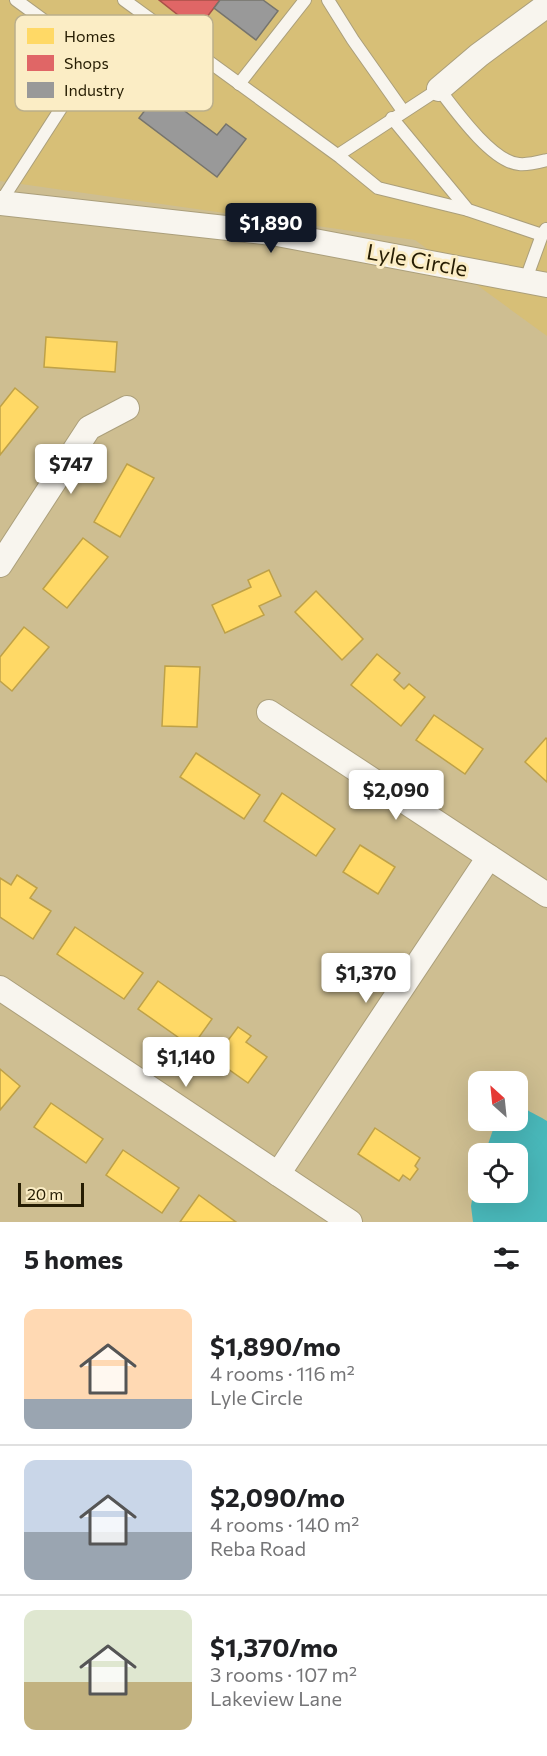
<!DOCTYPE html>
<html lang="en">
<head>
<meta charset="utf-8">
<style>
	:root { --surface:#fff; --page:#f2f2f2; --text:#202124; --muted:#757577; --line:#e0e0e0; --accent:#111827 }
	body { margin:0; font-family:Commissioner,sans-serif; background:var(--page); color:var(--text); height:100vh; display:flex; flex-direction:column; font-size:22px; white-space:nowrap }
	* { box-sizing:border-box; margin:0 }
	p { font-size:20px; color:var(--muted) }
	.icon { flex:none; width:33px; height:33px; fill:none; stroke:currentColor; stroke-width:2; stroke-linecap:round; stroke-linejoin:round }
	.map { position:relative; height:1222px; overflow:hidden }
	.side { display:flex; flex-direction:column; background:var(--surface); flex:1 }
	.side>* { flex:none }
	.needle { width:39px; rotate:333deg }
	.fabs { position:absolute; left:468px; top:1071px; display:grid; gap:12px }
	.fabs a { display:grid; place-items:center; width:60px; height:60px; border-radius:12px; background:var(--surface); box-shadow:0 6px 24px #0002; font-size:30px }
	.scale { position:absolute; left:18px; bottom:15px; width:66px; box-sizing:border-box; padding-left:6px; border:3px solid #261d03; border-top:0; font-size:16px; line-height:21px; white-space:nowrap; color:#261d03; -webkit-text-stroke:4px #fbedc5; paint-order:stroke }
	.price { position:absolute; translate:-50% -51px; padding:0 14px; border-radius:6px; background:#fff; color:#222; font-size:20px; line-height:39px; filter:drop-shadow(0 2px 3px #0008) }
	.price::after { content:''; position:absolute; left:50%; top:36px; width:18px; height:14px; margin-left:-9px; background:inherit; clip-path:polygon(0 0,100% 0,50% 100%) }
	.price.selected { background:var(--accent); color:#fff }
	ul { padding:0; list-style:none }
	li { display:flex; align-items:center; gap:18px; height:150px; padding:0 24px }
	li+li { border-top:2px solid var(--line) }
	li span { display:grid; place-items:center; flex:none; width:168px; height:120px; border-radius:12px; color:#555 }
	li>.icon { margin-inline-start:auto }
	span .icon { width:72px; height:72px; fill:#fffc; stroke-width:1 }
	li b { font-size:26px }
	h2 { display:flex; justify-content:space-between; align-items:center; height:72px; padding:0 24px; font-size:26px }
	.map>svg:first-child { display:block }
</style>
</head>
<body>
<div class="map">
<svg width="547" height="1222" viewBox="0 0 547 1222">
	<rect width="100%" height="100%" fill="#cebe91"/>
	<polygon fill="#d7bf77" points="0,0 547,0 547,336 415,240 0,181"/>
	<path fill="#49b8ba" d="M518 1084 521 1087C515 1110 532 1111 547 1121V1222H473L471 1206 478 1165V1192H518V1154L485 1153 496 1121 518 1120Z"/>
	<g fill="#ffd966" stroke="#bea148" stroke-width="1.5">
		<polygon points="46,337 117,342 115,372 44,367"/>
		<polygon points="15,388 38,407 0,455 0,407"/>
		<polygon points="127,464 154,478 120,537 94,522"/>
		<polygon points="83,538 108,557 67,608 43,589"/>
		<polygon points="269,570 281,596 259,606 264,615 225,633 212,605 251,587 248,580"/>
		<polygon points="316,591 363,639 342,660 295,612"/>
		<polygon points="24,627 49,647 12,691 0,681 0,657"/>
		<polygon points="377,654 400,673 394,680 404,689 409,684 425,697 401,726 351,685"/>
		<polygon points="165,666 200,667 197,727 162,726"/>
		<polygon points="434,715 483,749 465,774 416,740"/>
		<polygon points="546,738 547,739 547,782 525,762"/>
		<polygon points="196,753 260,795 244,819 180,777"/>
		<polygon points="282,793 335,829 316,856 264,821"/>
		<polygon points="360,845 395,867 378,894 343,872"/>
		<polygon points="17,875 37,888 30,898 51,911 33,939 0,917 0,878 11,885"/>
		<polygon points="75,927 143,973 124,999 57,954"/>
		<polygon points="158,981 212,1019 192,1047 138,1009"/>
		<polygon points="238,1027 251,1036 246,1042 267,1057 248,1083 214,1059"/>
		<polygon points="0,1069 20,1086 0,1110"/>
		<polygon points="51,1103 103,1139 86,1163 34,1127"/>
		<polygon points="375,1128 420,1158 415,1166 418,1169 410,1180 403,1175 399,1181 358,1154"/>
		<polygon points="123,1150 179,1188 162,1213 106,1175"/>
		<polygon points="199,1195 236,1222 180,1222"/>
	</g>
	<polygon fill="#e06666" stroke="#a85048" stroke-width="1.5" points="159,0 220,0 197,30"/>
	<g fill="#999" stroke="#76746c" stroke-width="1.5">
		<polygon points="220,0 263,0 278,11 256,40 214,8"/>
		<polygon points="159,92 217,135 226,124 246,139 217,177 139,118"/>
	</g>
	<g fill="none" stroke-linecap="round" stroke-linejoin="round">
		<g stroke="#ab9f7b" stroke-width="14">
			<g id="service">
				<polyline points="124,0 340,157 378,188 468,210"/>
				<polyline points="328,0 353,40 403,111"/>
				<polyline points="239,84 305,0"/>
				<polyline points="392,118 468,210 542,235"/>
				<path d="M338 155 439 89C455 110 492 162 519 164 528 165 539 162 547 160"/>
				<polyline points="0,203 94,57 16,0"/>
				<polyline points="526,279 542,235 546,229"/>
			</g>
		</g>
		<g stroke="#ab9f7b" stroke-width="26">
			<g id="minor">
				<polyline points="439,89 479,55 547,5"/>
				<polyline points="0,203 272,233 547,285"/>
				<polyline points="0,565 89,428 127,408"/>
				<polyline points="269,712 547,895"/>
				<polyline points="0,988 350,1222"/>
				<polyline points="278,1174 489,857"/>
			</g>
		</g>
		<use href="#service" stroke="#f8f5ee" stroke-width="12"/>
		<use href="#minor" stroke="#f8f5ee" stroke-width="24"/>
	</g>
	<g text-anchor="middle" stroke-width="6" stroke-linejoin="round" paint-order="stroke">
		<g font-size="22" fill="#261d03" stroke="#fbedc5">
			<text transform="translate(417 260) rotate(10)" y="8">Lyle Circle</text>
		</g>
	</g>
	<rect x="15" y="15" width="198" height="96" rx="9" fill="#fbedc5" stroke="#bbaf8b" stroke-width="1.5"/>
	<rect x="27" y="28" width="27" height="16" fill="#ffd966"/>
	<rect x="27" y="55" width="27" height="16" fill="#e06666"/>
	<rect x="27" y="82" width="27" height="16" fill="#999"/>
	<g font-size="16" fill="#261d03">
		<text x="64" y="42">Homes</text>
		<text x="64" y="69">Shops</text>
		<text x="64" y="96">Industry</text>
	</g>
</svg>
<div class="fabs">
<a><svg class="needle" viewBox="-14 -14 28 28"><path d="M0-13l5 13h-10z" fill="#e53935"/><path d="M0 13l5-13h-10z" fill="#757577"/></svg></a>
<a><svg class="icon" aria-label="locate" viewBox="0 0 24 24"><circle cx="12" cy="12" r="6"/><path d="M12 2v4M12 18v4M2 12h4M18 12h4"/></svg></a>
</div>
<div class="scale">20 m</div>
<b class="price selected" style="left:271px;top:254px">$1,890</b>
<b class="price" style="left:71px;top:495px">$747</b>
<b class="price" style="left:396px;top:821px">$2,090</b>
<b class="price" style="left:366px;top:1004px">$1,370</b>
<b class="price" style="left:186px;top:1088px">$1,140</b>
</div>
<section class="side">
<h2>5 homes<svg class="icon" aria-label="filters" viewBox="0 0 24 24"><path d="M4 7h16M4 17h16"/><circle cx="9" cy="7" r="2"/><circle cx="15" cy="17" r="2"/></svg></h2>
<ul>
<li><span style="background:linear-gradient(#ffd9b3 75%,#9aa5b1 0)"><svg class="icon" aria-label="home" viewBox="0 0 24 24"><path d="M3 11l9-7 9 7M6 9v11h12V9"/></svg></span><div><b>$1,890/mo</b><p>4 rooms · 116 m²</p><p>Lyle Circle</p></div></li>
<li><span style="background:linear-gradient(#c9d6e8 60%,#9aa5b1 0)"><svg class="icon" aria-label="home" viewBox="0 0 24 24"><path d="M3 11l9-7 9 7M6 9v11h12V9"/></svg></span><div><b>$2,090/mo</b><p>4 rooms · 140 m²</p><p>Reba Road</p></div></li>
<li><span style="background:linear-gradient(#dfe7d0 60%,#c2b280 0)"><svg class="icon" aria-label="home" viewBox="0 0 24 24"><path d="M3 11l9-7 9 7M6 9v11h12V9"/></svg></span><div><b>$1,370/mo</b><p>3 rooms · 107 m²</p><p>Lakeview Lane</p></div></li>
</ul>
</section>
</body>
</html>
